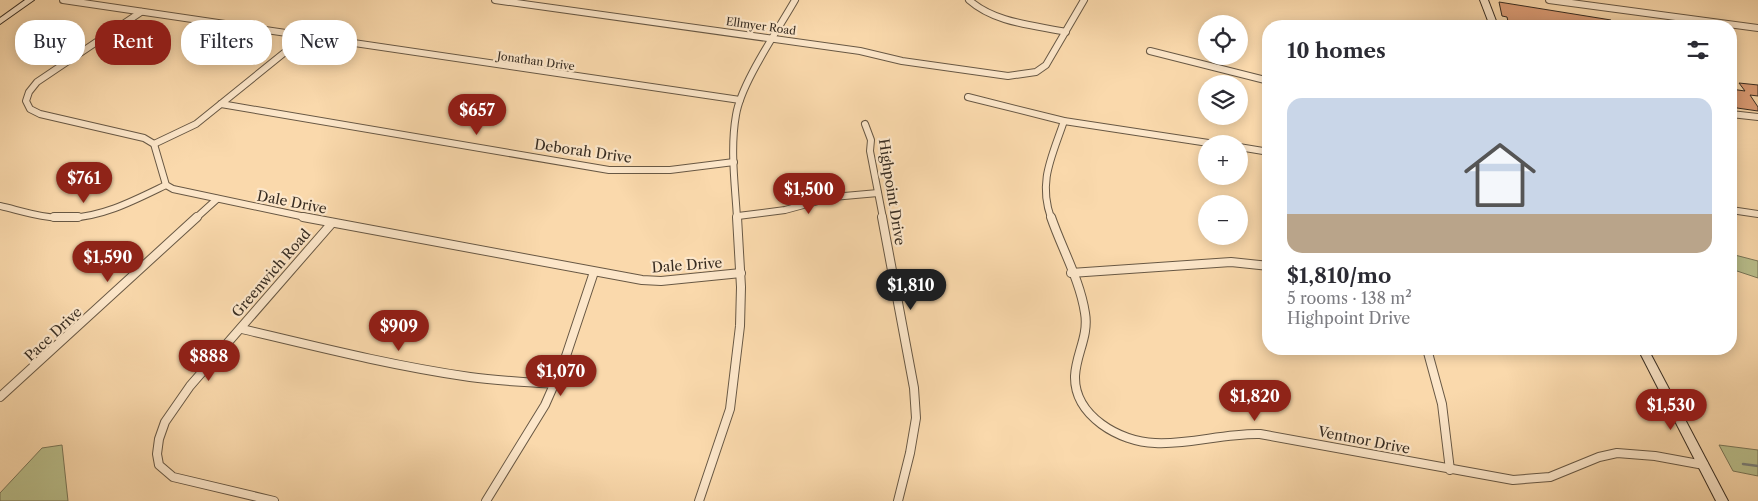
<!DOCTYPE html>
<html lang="en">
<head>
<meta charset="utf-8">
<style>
	:root { --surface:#fff; --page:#f7f7f7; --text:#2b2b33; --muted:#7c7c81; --accent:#8f2418 }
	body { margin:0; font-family:"Libre Caslon Text",serif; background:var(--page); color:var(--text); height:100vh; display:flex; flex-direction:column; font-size:19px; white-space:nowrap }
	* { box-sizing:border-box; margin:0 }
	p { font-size:16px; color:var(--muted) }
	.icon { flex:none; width:28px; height:28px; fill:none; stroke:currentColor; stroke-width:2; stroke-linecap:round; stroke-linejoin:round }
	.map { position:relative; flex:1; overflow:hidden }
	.drawer { position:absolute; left:1262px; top:20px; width:475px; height:335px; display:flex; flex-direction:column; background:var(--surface); border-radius:20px; box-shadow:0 2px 12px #0003 }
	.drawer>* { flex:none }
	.banner { position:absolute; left:15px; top:20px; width:475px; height:45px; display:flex; gap:10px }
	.controls { position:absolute; left:1198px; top:15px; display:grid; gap:10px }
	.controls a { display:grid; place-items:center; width:50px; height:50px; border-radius:50%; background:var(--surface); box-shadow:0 2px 12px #0003; font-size:25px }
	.price { position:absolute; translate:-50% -42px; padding:0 11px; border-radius:18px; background:var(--accent); color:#fff; font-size:16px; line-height:32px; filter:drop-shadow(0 1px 2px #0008) }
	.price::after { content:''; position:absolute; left:50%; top:30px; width:15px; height:11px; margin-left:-8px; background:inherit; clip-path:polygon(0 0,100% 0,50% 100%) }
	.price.on { background:#222; color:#fff }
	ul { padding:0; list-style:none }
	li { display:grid; align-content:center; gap:10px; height:265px; padding:0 25px }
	li span { display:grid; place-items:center; height:155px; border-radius:15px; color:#555 }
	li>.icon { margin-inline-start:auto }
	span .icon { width:90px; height:90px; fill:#fffc; stroke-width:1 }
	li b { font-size:21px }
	h2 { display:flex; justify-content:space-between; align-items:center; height:60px; padding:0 25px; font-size:21px }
	.tag { padding:0 18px; border-radius:20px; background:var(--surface); box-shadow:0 2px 12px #0003; font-size:18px; line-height:45px }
	.tag.on { background:var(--accent); color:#fff }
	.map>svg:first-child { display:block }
</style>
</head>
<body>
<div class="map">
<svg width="1758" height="501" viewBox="0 0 1758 501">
	<rect width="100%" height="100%" fill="#fad9ac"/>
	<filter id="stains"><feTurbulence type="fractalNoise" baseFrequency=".004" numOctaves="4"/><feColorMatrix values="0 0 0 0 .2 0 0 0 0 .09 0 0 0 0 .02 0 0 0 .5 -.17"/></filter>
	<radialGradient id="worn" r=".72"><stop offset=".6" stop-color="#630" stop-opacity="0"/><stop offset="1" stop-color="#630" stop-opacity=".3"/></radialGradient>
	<g fill="#bac08d" stroke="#797658">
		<polygon points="1731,254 1758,261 1758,278 1731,269"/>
		<polygon points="62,445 68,501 0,501 0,493 42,448"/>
		<polygon points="1719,445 1758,450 1758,476 1733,471"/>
	</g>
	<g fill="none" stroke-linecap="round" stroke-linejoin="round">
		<polyline stroke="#79807b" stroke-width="2.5" points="1743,464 1758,466"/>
	</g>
	<g fill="#db9c75" stroke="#382d22">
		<polygon points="1499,2 1611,20 1613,26 1509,26 1507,17 1502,16"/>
		<polygon points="1739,83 1758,85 1758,96 1750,95 1758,107 1758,111 1737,108 1734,103 1731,103 1731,89 1745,91"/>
	</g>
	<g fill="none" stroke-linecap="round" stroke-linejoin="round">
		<g stroke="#685844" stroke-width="8">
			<g id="street-far1">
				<polyline points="63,0 740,100"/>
				<polyline points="495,0 860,51 902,61 1008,76 1036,72 1046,65 1084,0"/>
				<path d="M969 0C995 23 1033 25 1066 32"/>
				<polyline points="1549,0 1758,28"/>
				<polyline points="141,12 37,82 29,92 26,101 30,109 40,114 144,138 154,144 166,185 173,189 310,218"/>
				<polyline points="1150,51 1269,81"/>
				<polyline points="968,97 1064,121 1215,144"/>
				<polyline points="221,104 609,170 670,170 734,162"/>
				<polyline points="1731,114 1758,117"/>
				<polyline points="865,124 871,140 870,151 883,218"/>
				<polyline points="154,144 196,124 305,36"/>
				<polyline points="1239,147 1269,152"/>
				<path d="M0 206C22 211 45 219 68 218 103 217 135 200 166 185"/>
				<polyline points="1731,210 1758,214"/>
				<polyline points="738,216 785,210 833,197 878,193"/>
				<polyline points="196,218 217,199"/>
				<path d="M737 218C735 184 730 149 736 115 741 83 778 30 795 0"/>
				<path d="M1051 218C1038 181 1052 157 1064 121"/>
			</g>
		</g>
		<g stroke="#685844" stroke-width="10">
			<g id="street">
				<polyline points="54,217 78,217"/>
				<polyline points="303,217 642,280 661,281 741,273"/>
				<polyline points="882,217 914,388 916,418 910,453 898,501"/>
				<path d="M1051 217C1062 249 1080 280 1085 313 1089 336 1076 354 1075 376 1074 416 1120 442 1155 443 1190 445 1224 433 1260 434L1513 480 1550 477 1599 457 1617 453 1655 456 1704 465"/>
				<polyline points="1071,273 1231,262 1269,266"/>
				<path d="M242 329C318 347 393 366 470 377 498 381 526 382 554 384"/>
				<polyline points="1427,349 1442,404 1450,470"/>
				<polyline points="0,397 197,217"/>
				<polyline points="274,501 173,477 159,465 157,454 159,439 165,422 190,386 332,223"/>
				<polyline points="486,501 545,405 564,362 594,272"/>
				<polyline points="699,501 730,409 740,326 741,287 737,217"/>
			</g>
		</g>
		<g stroke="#382d22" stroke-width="2">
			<g id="secondary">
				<polygon points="25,0 34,0 0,24 0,18"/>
				<polygon points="1480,0 1488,0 1498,26 1490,26"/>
				<polygon points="1638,349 1648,349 1728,501 1716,501"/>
			</g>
		</g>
		<use href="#street-far1" stroke="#fce6c9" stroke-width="6"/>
		<use href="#street" stroke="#fce6c9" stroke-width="8"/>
		<use href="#secondary" fill="#fce6c9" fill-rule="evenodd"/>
	</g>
	<g text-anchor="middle" stroke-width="4.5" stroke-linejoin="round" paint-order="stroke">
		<g font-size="11" fill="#382d22" stroke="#fce6c9">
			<text transform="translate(761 26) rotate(8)" y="4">Ellmyer Road</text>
			<text transform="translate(536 61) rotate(8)" y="4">Jonathan Drive</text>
		</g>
		<g font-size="14" fill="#382d22" stroke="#fce6c9">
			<text transform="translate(583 151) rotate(8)" y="5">Deborah Drive</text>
			<text transform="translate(892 192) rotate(81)" y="5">Highpoint Drive</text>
			<text transform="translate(292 202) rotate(11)" y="5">Dale Drive</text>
			<text transform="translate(687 265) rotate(-4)" y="5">Dale Drive</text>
			<text transform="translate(271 273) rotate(-49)" y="5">Greenwich Road</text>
			<text transform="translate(53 334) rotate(-43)" y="5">Pace Drive</text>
			<text transform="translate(1364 440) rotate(11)" y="5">Ventnor Drive</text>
		</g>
	</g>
	<rect width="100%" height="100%" filter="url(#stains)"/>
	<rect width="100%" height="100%" fill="url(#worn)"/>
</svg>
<div class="controls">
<a><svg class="icon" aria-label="locate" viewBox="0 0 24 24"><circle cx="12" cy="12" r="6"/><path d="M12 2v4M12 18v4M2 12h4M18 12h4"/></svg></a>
<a><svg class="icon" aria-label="layers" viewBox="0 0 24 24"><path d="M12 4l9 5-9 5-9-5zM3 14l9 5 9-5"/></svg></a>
<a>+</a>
<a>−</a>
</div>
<b class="price" style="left:477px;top:136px">$657</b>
<b class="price" style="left:84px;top:204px">$761</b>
<b class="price" style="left:809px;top:215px">$1,500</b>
<b class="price" style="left:108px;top:283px">$1,590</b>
<b class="price on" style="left:911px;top:311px">$1,810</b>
<b class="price" style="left:399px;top:352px">$909</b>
<b class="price" style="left:209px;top:382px">$888</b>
<b class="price" style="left:561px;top:397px">$1,070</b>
<b class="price" style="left:1255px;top:422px">$1,820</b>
<b class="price" style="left:1671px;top:431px">$1,530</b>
<div class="banner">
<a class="tag">Buy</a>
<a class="tag on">Rent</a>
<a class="tag">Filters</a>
<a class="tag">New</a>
</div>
<section class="drawer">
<h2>10 homes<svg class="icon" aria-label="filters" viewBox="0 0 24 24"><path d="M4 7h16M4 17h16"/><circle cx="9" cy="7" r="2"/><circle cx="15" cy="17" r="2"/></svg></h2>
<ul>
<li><span style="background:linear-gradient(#c9d6e8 75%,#b9a48a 0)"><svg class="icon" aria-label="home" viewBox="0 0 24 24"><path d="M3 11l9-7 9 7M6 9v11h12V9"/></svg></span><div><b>$1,810/mo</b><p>5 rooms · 138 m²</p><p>Highpoint Drive</p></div></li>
</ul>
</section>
</div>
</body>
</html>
